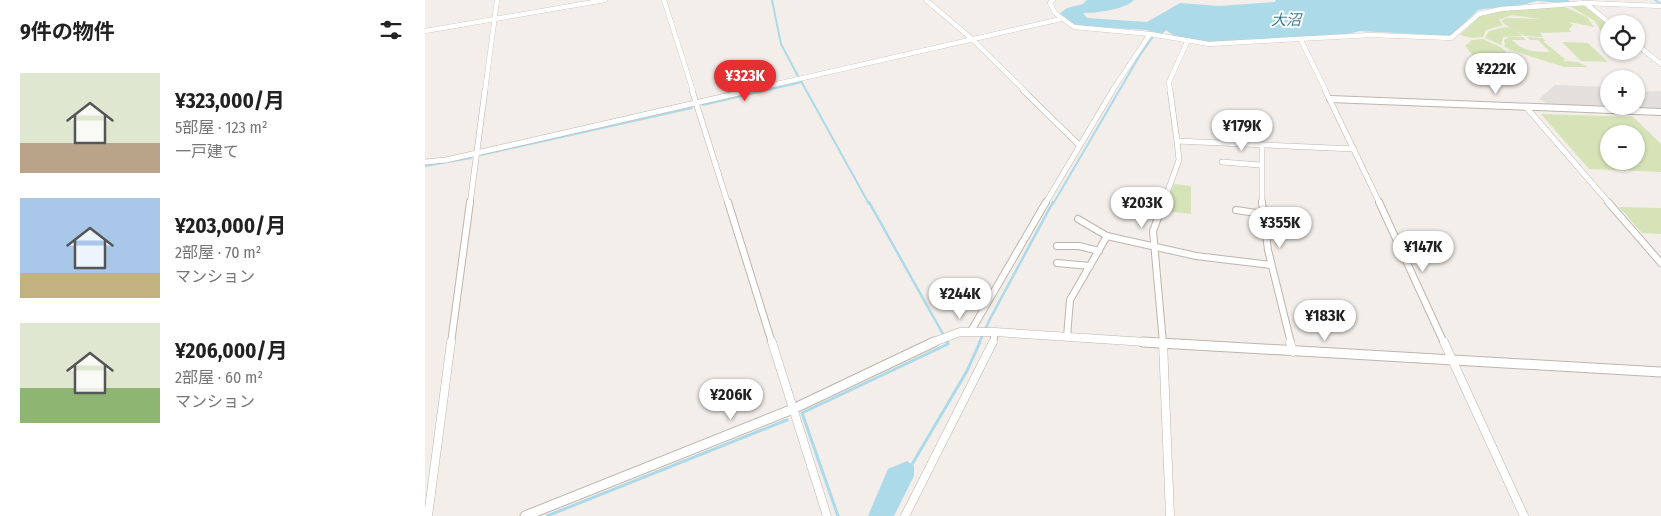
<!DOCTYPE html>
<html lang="ja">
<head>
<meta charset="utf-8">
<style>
	:root { --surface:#fff; --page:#f2f2f2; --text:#222; --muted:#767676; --accent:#e43033 }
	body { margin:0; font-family:"Fira Sans Condensed","Noto Sans JP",sans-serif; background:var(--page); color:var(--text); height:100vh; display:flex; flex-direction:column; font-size:19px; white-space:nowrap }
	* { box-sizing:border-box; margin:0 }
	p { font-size:16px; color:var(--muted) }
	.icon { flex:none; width:28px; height:28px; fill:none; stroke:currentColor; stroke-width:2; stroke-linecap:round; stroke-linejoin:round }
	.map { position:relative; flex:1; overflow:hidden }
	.sheet { display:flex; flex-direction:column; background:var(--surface); width:425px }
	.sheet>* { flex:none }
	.controls { position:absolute; left:1175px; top:15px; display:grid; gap:10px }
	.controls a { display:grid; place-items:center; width:45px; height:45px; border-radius:50%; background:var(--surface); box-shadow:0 1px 4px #0004; font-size:25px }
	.price { position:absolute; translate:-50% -42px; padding:0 11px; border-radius:18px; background:#fff; color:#222; font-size:16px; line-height:32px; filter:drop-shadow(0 1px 2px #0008) }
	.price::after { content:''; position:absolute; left:50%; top:30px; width:15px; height:11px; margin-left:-8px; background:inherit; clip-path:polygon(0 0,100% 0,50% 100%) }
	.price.active { background:var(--accent); color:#fff }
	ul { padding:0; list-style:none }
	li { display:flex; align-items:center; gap:15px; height:125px; padding:0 20px }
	li span { display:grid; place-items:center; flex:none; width:140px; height:100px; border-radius:0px; color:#555 }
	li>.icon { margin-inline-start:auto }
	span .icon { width:60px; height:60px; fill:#fffc; stroke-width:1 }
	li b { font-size:21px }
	h2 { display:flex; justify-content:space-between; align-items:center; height:60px; padding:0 20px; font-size:21px }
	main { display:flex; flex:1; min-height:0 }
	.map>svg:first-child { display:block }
</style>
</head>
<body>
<main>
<section class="sheet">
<h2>9件の物件<svg class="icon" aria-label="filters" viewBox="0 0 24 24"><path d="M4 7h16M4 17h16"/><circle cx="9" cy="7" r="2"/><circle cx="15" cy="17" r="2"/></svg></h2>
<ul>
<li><span style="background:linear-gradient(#dfe7d0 70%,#b9a48a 0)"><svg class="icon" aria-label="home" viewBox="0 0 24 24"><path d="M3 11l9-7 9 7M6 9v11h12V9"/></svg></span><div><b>¥323,000/月</b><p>5部屋 · 123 m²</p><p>一戸建て</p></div></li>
<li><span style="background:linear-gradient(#a9c7e8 75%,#c2b280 0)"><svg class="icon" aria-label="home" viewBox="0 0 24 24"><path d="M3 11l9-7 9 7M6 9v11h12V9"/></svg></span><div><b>¥203,000/月</b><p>2部屋 · 70 m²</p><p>マンション</p></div></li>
<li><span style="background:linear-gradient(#dfe7d0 65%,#8fb573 0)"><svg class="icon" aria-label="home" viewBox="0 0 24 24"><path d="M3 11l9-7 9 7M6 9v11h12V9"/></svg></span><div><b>¥206,000/月</b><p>2部屋 · 60 m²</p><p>マンション</p></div></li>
</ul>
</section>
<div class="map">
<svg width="1236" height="516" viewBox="0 0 1236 516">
	<rect width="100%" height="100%" fill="#f3eee9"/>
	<g fill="#d6e3b7" fill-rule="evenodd">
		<polygon points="1158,5 1184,26 1184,33 1175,30 1170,21 1146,7"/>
		<polygon points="1140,7 1162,17 1169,27 1144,22 1148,25 1144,29 1146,32 1115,33 1118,37 1100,36 1090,30 1098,36 1078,37 1076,45 1060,38 1064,31 1080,27 1085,28 1076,21 1081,18 1115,19 1087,15 1074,20 1078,25 1061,30 1058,37 1047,38 1035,35 1056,15 1077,10"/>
		<path d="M1084 37H1098L1101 40H1087C1097 51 1110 52 1125 52L1113 40H1105L1102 37 1117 38 1121 41H1118L1141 60H1138L1139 61 1153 62 1163 67H1139L1086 50 1079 47 1080 44 1079 40Z"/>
		<polygon points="1058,39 1077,48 1088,60 1068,64 1050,58 1040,46 1047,40"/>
		<polygon points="1137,42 1163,43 1183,62 1156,61"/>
		<path d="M1116 114 1208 117 1236 144V172L1164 169ZM1184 134H1211V161H1184Z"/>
		<polygon points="749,184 766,186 766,214 739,211"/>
		<polygon points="1194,207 1236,208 1236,234 1217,233"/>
	</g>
	<polygon fill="#e2dfdd" points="1130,85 1184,87 1184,106 1211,106 1211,92 1236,91 1236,109 1123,104 1114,99"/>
	<g fill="#acdae9">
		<path d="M662 0H709C699 10 671 13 658 13L662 18 722 22 755 3 794 6 850 2 851 0H1143L1148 4 1112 1 1093 6 1058 9 1053 10 1026 36 935 31 922 34 783 42 749 36 741 30 737 34 721 30 656 26 646 23 634 14 642 8 658 4Z"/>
		<polygon points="482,461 489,466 489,476 469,516 443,516 463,469"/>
	</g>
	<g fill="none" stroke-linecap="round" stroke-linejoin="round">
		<g stroke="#acdae9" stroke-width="2">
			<polyline points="347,0 356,44 374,78"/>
			<polyline points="1230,0 1236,4"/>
			<polyline points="376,81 444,204"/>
			<polyline points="278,105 377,82"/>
			<polyline points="56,155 267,108"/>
			<polyline points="0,166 46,158"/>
			<polyline points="628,204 715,55 730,34"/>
		</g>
		<g stroke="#acdae9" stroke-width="2.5">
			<polyline points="444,202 523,343"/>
			<polyline points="554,343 565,319 628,202"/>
		</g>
		<g stroke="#acdae9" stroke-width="3">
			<polyline points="486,466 542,371 555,342"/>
			<polyline points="122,516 362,420"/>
			<polyline points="413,516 377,413 523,344 522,342"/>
		</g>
		<g stroke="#bdb5ad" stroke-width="5">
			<g id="minor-far3">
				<polyline points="239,0 268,91"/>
				<polyline points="501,0 547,39 600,91"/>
				<polyline points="628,0 625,3 630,13 649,27 725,34 784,44 946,35 1026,38 1054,14 1076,9 1161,3 1236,6"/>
				<polyline points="1160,3 1186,24"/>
				<polyline points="0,31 180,0"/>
				<polyline points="876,40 901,91"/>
				<polyline points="1211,44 1236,64"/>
				<polyline points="60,91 72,0"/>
				<polyline points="321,91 636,19"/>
				<polyline points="687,91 725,34"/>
				<polyline points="745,91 744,82 763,40"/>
			</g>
		</g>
		<g stroke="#bdb5ad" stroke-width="6">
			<g id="minor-far2">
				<polyline points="267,90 303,204"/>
				<polyline points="598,90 654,145"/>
				<polyline points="745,90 752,141"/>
				<polyline points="900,90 955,204"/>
				<polyline points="1101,107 1185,204"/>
				<polyline points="0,162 21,160 327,90"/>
				<polyline points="797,162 835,165"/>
				<polyline points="45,204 60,90"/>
				<polyline points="620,204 688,90"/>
				<polyline points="738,204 754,160 752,141 929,149"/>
				<polyline points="837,204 837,145"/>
			</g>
		</g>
		<g stroke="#bdb5ad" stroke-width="8">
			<g id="minor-far1">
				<polyline points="303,202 347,343"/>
				<polyline points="837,202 843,250 866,343"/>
				<polyline points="954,202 1019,343"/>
				<polyline points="1183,202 1236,263"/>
				<polyline points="811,210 838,214"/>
				<polyline points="682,236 771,256 846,265"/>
				<polyline points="632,246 654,246 674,251"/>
				<polyline points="632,263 665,266"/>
				<polyline points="546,331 621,202"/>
				<polyline points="642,337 645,300 682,236 653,219"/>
				<polyline points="26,343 45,202"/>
				<polyline points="568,343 570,332"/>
				<polyline points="738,343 728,231 739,202"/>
			</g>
		</g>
		<g stroke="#bdb5ad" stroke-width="9">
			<g id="minor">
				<polyline points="347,342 402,516"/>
				<polyline points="738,342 745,516"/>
				<polyline points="865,342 868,352"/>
				<polyline points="1019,342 1099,516"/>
				<polyline points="3,516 26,342"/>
				<polyline points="480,516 568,342"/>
			</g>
		</g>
		<g stroke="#bdb5ad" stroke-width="8">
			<polyline id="tertiary-far2" points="905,99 1236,112"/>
		</g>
		<g stroke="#bdb5ad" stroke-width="9">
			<polyline id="tertiary-far1" points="506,343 535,332 570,332 736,343"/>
		</g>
		<g stroke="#bdb5ad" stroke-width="11">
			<g id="tertiary">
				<polyline points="718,342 1236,372"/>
				<polyline points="100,516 368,409 509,342"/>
			</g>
		</g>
		<use href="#minor-far3" stroke="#fff" stroke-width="4.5"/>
		<use href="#minor-far2" stroke="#fff" stroke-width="5"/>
		<use href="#minor-far1" stroke="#fff" stroke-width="6"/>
		<use href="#minor" stroke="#fff" stroke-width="8"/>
		<use href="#tertiary-far2" stroke="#fff" stroke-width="6"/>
		<use href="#tertiary-far1" stroke="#fff" stroke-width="8"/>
		<use href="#tertiary" stroke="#fff" stroke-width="9"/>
	</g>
	<g text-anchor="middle" stroke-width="4" stroke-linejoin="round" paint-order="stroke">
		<g font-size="15" font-style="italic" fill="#367a90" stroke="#fff">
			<text x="861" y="25">大沼</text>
		</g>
	</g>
</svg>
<div class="controls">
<a><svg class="icon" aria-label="locate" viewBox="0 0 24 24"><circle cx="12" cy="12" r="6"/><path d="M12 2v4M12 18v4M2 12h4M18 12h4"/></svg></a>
<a>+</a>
<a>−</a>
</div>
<b class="price" style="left:1071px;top:95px">¥222K</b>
<b class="price active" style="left:320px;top:102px">¥323K</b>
<b class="price" style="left:817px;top:152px">¥179K</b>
<b class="price" style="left:717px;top:229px">¥203K</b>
<b class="price" style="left:855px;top:249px">¥355K</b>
<b class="price" style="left:998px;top:273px">¥147K</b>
<b class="price" style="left:535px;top:320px">¥244K</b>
<b class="price" style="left:900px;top:342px">¥183K</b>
<b class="price" style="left:306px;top:421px">¥206K</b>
</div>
</main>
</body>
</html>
